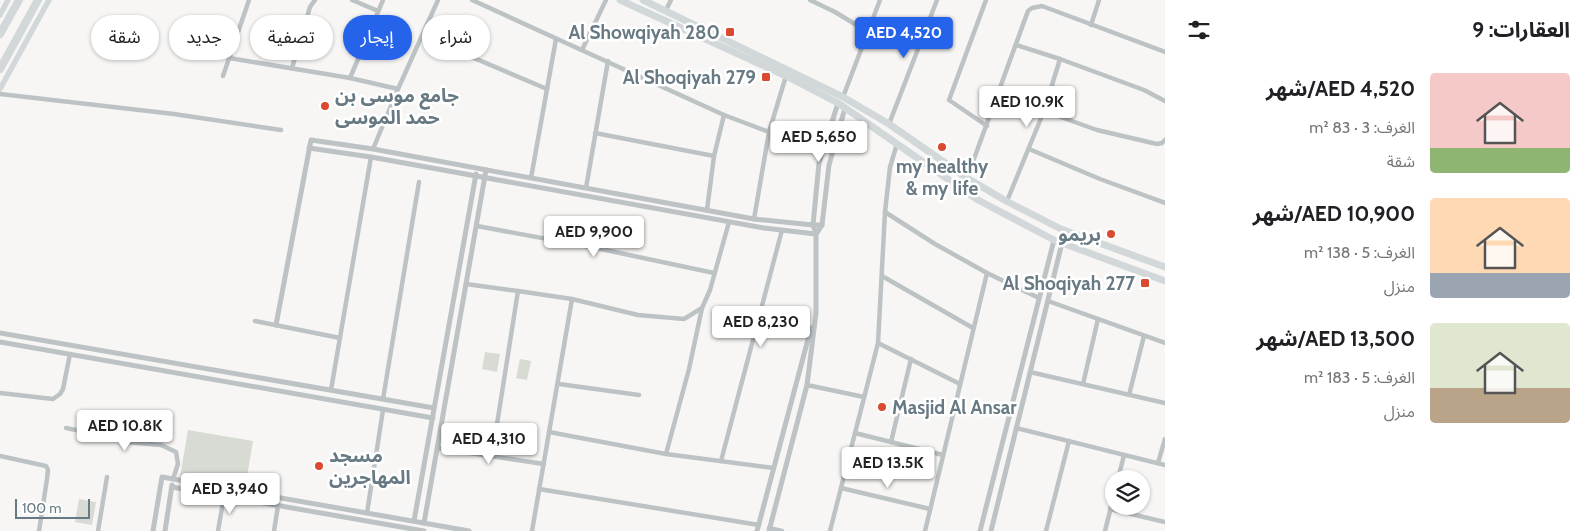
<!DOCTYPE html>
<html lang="ar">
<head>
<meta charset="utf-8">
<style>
	:root { --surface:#fff; --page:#f2f2f2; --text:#202124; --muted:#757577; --accent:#2563eb }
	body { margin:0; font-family:Cabin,"Noto Sans Arabic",sans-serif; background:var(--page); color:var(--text); direction:rtl; height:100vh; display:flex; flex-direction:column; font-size:19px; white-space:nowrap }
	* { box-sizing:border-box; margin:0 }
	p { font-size:16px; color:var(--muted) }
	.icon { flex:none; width:28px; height:28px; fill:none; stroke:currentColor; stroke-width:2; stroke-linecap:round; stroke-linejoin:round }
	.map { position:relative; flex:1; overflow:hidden; direction:ltr }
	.side { display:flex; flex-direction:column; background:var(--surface); width:425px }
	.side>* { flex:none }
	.banner { position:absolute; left:15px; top:15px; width:475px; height:45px; direction:rtl; display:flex; gap:10px }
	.fabs { position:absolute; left:1105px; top:470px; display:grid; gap:10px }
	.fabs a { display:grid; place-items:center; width:45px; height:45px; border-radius:50%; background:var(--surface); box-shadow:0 1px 4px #0004; font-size:25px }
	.scale { position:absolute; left:15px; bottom:12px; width:75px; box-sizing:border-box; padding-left:5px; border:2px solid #677983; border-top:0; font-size:14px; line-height:18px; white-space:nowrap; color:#677983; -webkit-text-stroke:4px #fff; paint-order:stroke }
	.price { position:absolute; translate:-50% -42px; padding:0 11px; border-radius:5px; background:#fff; color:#222; font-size:16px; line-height:32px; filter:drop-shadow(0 1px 2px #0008) }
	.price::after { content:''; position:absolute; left:50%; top:30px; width:15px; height:11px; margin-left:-8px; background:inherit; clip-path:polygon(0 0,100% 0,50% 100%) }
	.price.current { background:var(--accent); color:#fff }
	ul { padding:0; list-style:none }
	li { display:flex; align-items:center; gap:15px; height:125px; padding:0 20px }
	li span { display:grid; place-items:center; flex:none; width:140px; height:100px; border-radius:5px; color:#555 }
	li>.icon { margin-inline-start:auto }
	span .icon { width:60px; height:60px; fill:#fffc; stroke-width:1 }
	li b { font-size:21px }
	h2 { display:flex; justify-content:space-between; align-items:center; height:60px; padding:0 20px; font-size:21px }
	.tag { padding:0 18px; border-radius:22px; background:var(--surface); box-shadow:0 1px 4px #0004; font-size:18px; line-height:45px }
	.tag.current { background:var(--accent); color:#fff }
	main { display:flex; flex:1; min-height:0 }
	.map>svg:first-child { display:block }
</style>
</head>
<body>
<main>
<section class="side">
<h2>العقارات: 9<svg class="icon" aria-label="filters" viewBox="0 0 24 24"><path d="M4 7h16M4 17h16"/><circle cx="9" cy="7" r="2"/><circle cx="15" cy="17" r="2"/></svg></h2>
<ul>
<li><span style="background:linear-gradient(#f6c9c9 75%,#8fb573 0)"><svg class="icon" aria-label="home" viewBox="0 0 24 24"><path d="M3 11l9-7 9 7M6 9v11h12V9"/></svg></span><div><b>AED 4,520/شهر</b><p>الغرف: 3 · 83 m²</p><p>شقة</p></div></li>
<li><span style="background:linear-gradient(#ffd9b3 75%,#9aa5b1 0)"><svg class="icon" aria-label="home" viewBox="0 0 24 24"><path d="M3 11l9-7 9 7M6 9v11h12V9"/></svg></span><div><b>AED 10,900/شهر</b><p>الغرف: 5 · 138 m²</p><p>منزل</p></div></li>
<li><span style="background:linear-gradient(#dfe7d0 65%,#b9a48a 0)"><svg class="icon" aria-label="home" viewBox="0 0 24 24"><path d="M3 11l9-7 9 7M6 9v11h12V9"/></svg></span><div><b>AED 13,500/شهر</b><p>الغرف: 5 · 183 m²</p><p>منزل</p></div></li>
</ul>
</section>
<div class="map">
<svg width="1165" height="531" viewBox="0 0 1165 531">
	<rect width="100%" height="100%" fill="#f7f6f4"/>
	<g fill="#d7dbd3">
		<polygon points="485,352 500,354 497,372 482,369"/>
		<polygon points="520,359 531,361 527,380 516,378"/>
		<polygon points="188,430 253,441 245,488 180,477"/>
		<polygon points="79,499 96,502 92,525 75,522"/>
	</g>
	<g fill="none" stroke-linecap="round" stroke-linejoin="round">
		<g stroke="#bdc2c5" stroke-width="4.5">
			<polyline points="352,0 378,11"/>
			<polyline points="472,0 724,115 769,132"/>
			<polyline points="810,0 835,12 868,32"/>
			<polyline points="986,0 949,100 987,126"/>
			<polyline points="666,10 671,0"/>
			<polyline points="1091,25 1099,0"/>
			<polyline points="422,36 547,89"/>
			<polyline points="1016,45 1060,59 1144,90 1165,101"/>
			<polyline points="582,50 606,0"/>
			<polyline points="229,58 350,78 398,89"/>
			<polyline points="292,68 310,7 315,0"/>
			<polyline points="223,76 249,0"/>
			<polyline points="350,78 383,0"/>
			<polyline points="0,94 174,114 281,130"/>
			<polyline points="843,97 880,0"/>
			<polyline points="1044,111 1097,130 1157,144 1162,143 1165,140"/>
			<polyline points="889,124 937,0"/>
			<polyline points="595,133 714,156"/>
			<polyline points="373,149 398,89 438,0"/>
			<polyline points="1029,149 1100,179 1165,203"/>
			<polyline points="531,178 556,39"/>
			<polyline points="967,178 1028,11 1032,8 1042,6 1165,52"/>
			<polyline points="586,188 608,61"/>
			<polyline points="1007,201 1044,111 1060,59"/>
			<polyline points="707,210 714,156 724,115"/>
			<polyline points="885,212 935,244 987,273 1039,298"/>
			<polyline points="754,219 769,132 786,76"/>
			<polyline points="477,226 596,248 714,273"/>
			<polyline points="882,276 973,328"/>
			<polyline points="466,284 518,291 572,299 638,315 684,319 702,308 710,290 729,222"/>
			<polyline points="1048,301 1165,343"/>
			<polyline points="255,321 340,338"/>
			<polyline points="878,343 960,384"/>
			<polyline points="1030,372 1165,403"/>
			<polyline points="559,384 639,395"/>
			<polyline points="1083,384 1098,319"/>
			<polyline points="807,385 864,397"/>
			<polyline points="331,390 371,157"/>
			<polyline points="0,393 53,399 60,394 63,389 70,354"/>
			<polyline points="1129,395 1144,336"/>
			<polyline points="383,399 419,182"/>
			<polyline points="66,428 111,437 126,442 161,445 176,452 178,464 173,479"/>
			<polyline points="1016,428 1165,465"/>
			<polyline points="549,432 666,454 774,468"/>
			<polyline points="855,433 943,455"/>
			<polyline points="891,442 911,359"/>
			<polyline points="437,448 544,464"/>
			<polyline points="666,454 689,369 702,308"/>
			<polyline points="0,456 46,466 48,470 47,479 39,531"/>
			<polyline points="492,456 518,291"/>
			<polyline points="721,461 782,230"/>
			<polyline points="1158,463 1165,439"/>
			<polyline points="1118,479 1124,455"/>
			<polyline points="841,488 930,509"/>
			<polyline points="539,489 759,525"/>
			<polyline points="1110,509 1165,522"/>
			<polyline points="367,513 383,410"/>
			<polyline points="769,528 782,531"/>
			<polyline points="98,531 107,477"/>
			<polyline points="218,531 224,496"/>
			<polyline points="274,531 278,506"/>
			<polyline points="532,531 572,299"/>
			<polyline points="830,531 878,343 885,212 890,167 897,144"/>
			<polyline points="925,531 987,273"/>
			<polyline points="1046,531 1069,441"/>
			<polyline points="1105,531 1114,495"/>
		</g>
		<g stroke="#bdc2c5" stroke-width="5">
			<polyline points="309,148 371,157 764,228 816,234"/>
			<polyline points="816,234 822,225 829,165 845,108"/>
			<polyline points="276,325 311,140 373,149 754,219 813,225 822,225"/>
			<polyline points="0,333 434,408"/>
			<polyline points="0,342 433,418"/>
			<polyline points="172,487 424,531"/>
			<polyline points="414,521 476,174"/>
			<polyline points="424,523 486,170"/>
			<polyline points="153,531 162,477 469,531"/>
			<polyline points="165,531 172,485"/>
			<polyline points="757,531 811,328"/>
			<polyline points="769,531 807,385 816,313 816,234 813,225 819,163 838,103"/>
			<polyline points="980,531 1054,240"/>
			<polyline points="991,531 1062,243"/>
		</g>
		<g stroke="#d2d8da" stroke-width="5.5">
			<polyline points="0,15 8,0"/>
			<polyline points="0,89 49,0"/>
		</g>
		<g stroke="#d2d8da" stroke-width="7">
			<polyline points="620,0 786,76 838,103 978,200 1054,240 1165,281"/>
			<polyline points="643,0 843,97 889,124 967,178 1006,201 1061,229 1165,267"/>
		</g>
		<g stroke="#d2d8da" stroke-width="8">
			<polyline points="0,34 19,0"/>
			<polyline points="0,69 38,0"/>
		</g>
	</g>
	<g fill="#db4930" stroke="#fff" stroke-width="2">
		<rect x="725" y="27" width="10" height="10" rx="2.5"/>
		<rect x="761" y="72" width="10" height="10" rx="2.5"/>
		<circle cx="325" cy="106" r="5"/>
		<circle cx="942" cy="147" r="5"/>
		<circle cx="1111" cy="234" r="5"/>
		<rect x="1140" y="278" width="10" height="10" rx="2.5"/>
		<circle cx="882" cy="407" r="5"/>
		<circle cx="319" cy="466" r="5"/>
	</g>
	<g text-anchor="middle" stroke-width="5" stroke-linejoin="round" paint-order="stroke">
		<g font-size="19" font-weight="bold" fill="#677983" stroke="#fff" text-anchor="end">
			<text x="720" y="39">Al Showqiyah 280</text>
			<text x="756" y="84">Al Shoqiyah 279</text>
			<text x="335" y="102" text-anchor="start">جامع موسى بن<tspan x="335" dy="22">حمد الموسى</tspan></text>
			<text x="942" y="173" text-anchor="middle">my healthy<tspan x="942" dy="22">&amp; my life</tspan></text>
			<text x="1101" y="241">بريمو</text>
			<text x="1135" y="290">Al Shoqiyah 277</text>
			<text x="892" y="414" text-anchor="start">Masjid Al Ansar</text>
			<text x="329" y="462" text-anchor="start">مسجد<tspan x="329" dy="22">المهاجرين</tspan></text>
		</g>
	</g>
</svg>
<div class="fabs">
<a><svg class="icon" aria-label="layers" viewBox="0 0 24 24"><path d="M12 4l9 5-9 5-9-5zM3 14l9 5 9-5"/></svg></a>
</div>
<div class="scale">100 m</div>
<b class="price current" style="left:904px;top:59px">AED 4,520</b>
<b class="price" style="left:1027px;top:128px">AED 10.9K</b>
<b class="price" style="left:819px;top:163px">AED 5,650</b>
<b class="price" style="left:594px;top:258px">AED 9,900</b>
<b class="price" style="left:761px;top:348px">AED 8,230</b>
<b class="price" style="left:125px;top:452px">AED 10.8K</b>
<b class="price" style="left:489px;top:465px">AED 4,310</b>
<b class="price" style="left:888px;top:489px">AED 13.5K</b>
<b class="price" style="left:230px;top:515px">AED 3,940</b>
<div class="banner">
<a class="tag">شراء</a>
<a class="tag current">إيجار</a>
<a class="tag">تصفية</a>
<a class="tag">جديد</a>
<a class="tag">شقة</a>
</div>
</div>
</main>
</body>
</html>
